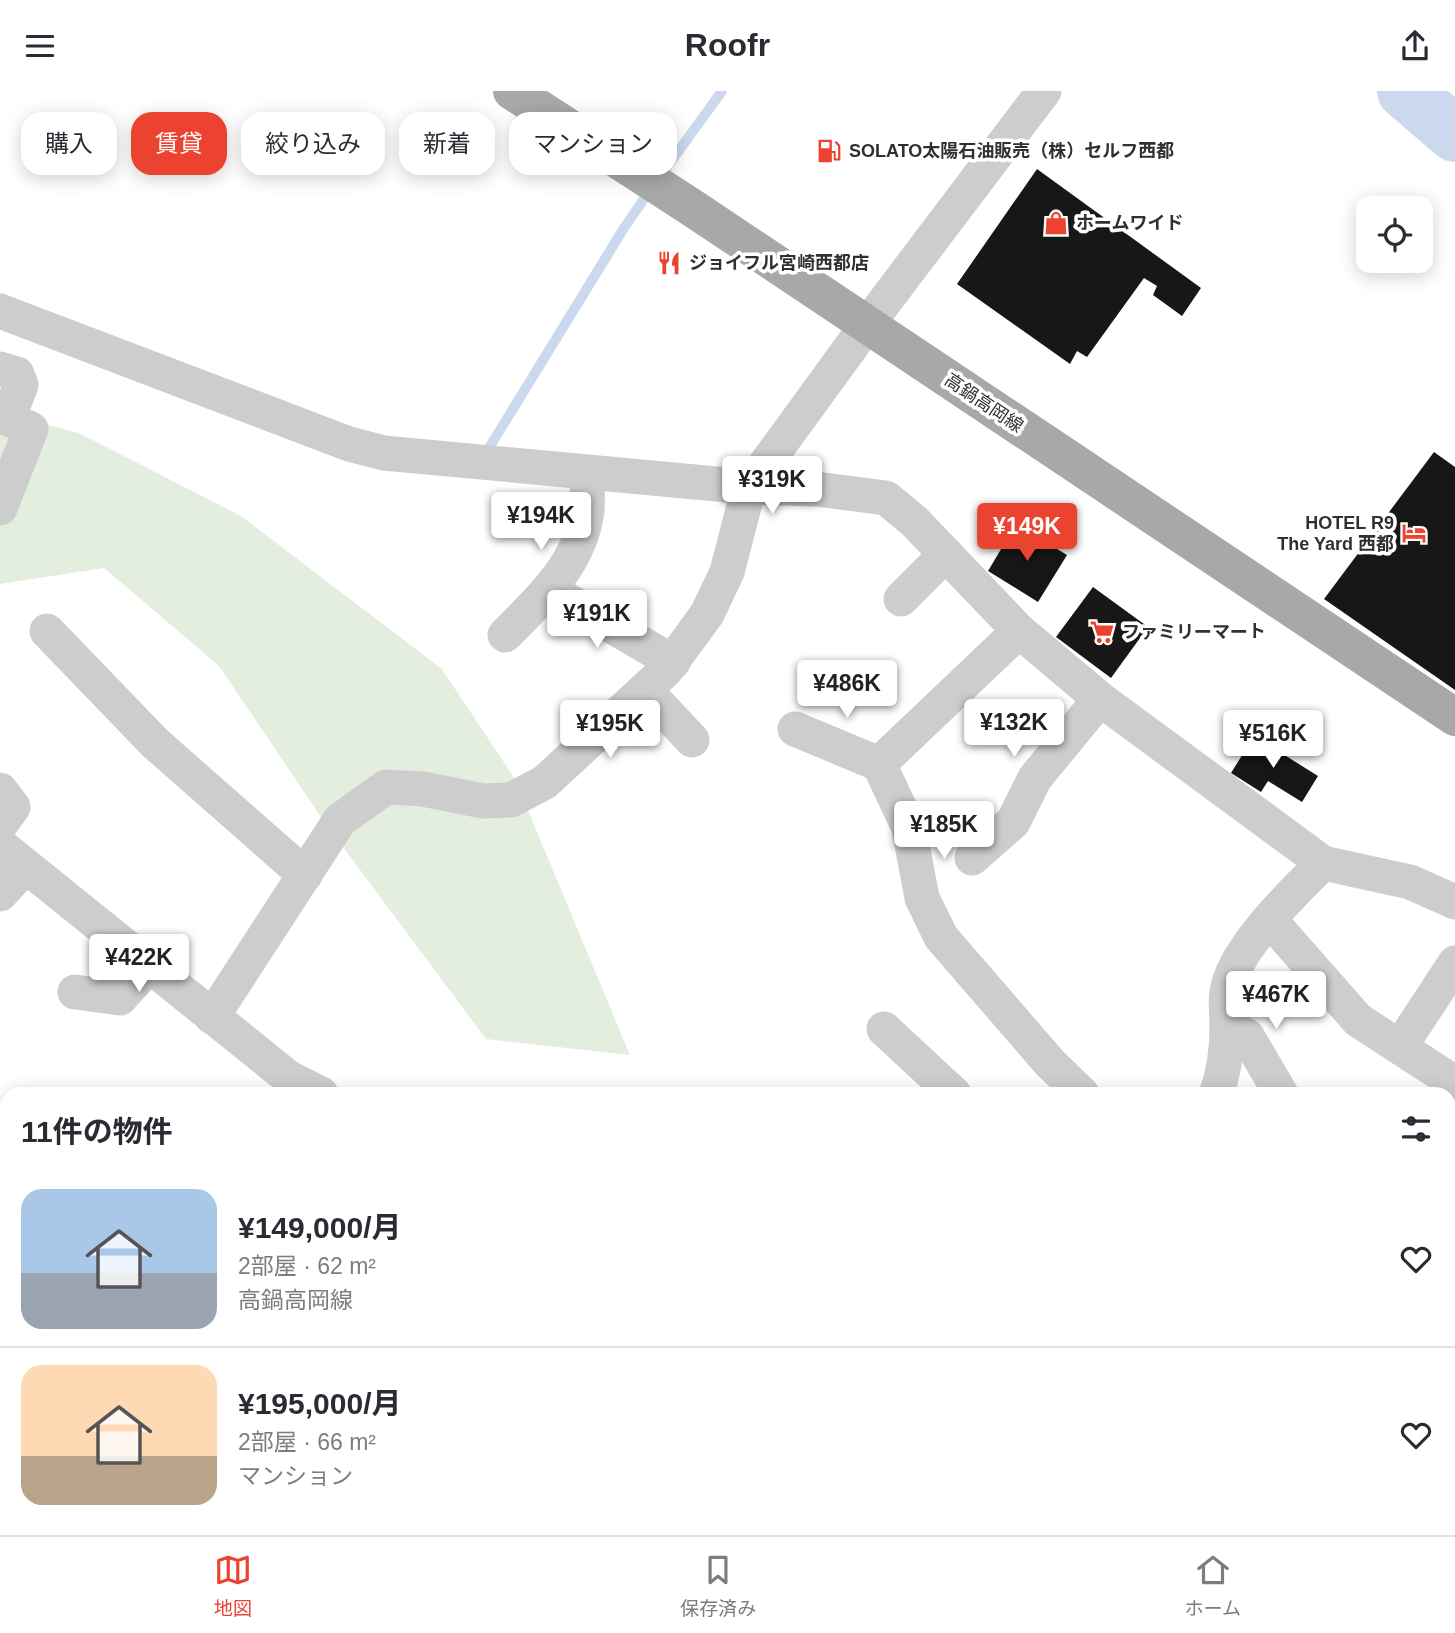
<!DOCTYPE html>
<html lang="ja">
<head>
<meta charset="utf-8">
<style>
	:root { --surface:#fff; --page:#f2f2f3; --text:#2b2b33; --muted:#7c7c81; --line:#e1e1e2; --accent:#eb432f }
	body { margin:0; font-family:Arial,"Noto Sans JP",sans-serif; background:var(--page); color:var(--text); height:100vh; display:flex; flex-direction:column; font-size:26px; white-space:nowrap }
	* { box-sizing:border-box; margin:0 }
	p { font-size:23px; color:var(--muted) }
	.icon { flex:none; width:38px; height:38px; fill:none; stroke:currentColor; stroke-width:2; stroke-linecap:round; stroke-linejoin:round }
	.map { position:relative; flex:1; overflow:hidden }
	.drawer { position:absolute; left:0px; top:996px; width:1456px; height:450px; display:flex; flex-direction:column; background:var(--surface); border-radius:21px 21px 0 0; box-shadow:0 4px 18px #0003 }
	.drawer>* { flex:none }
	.banner { position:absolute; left:21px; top:21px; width:700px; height:63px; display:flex; gap:14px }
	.fabs { position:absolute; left:1356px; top:105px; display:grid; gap:14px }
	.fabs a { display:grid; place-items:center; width:77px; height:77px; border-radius:14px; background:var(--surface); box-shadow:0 4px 18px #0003; font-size:35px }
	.price { position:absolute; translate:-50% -60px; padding:0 16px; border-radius:7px; background:#fff; color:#222; font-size:23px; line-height:46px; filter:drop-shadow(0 2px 4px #0008) }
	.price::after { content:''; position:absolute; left:50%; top:42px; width:21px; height:16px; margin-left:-10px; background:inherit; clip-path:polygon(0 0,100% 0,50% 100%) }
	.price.active { background:var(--accent); color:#fff }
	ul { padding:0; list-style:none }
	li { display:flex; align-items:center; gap:21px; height:175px; padding:0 21px }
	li+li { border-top:2px solid var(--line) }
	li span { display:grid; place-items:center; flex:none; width:196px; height:140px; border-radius:21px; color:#555 }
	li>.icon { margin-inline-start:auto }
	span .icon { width:84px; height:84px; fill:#fffc; stroke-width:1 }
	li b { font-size:30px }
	h2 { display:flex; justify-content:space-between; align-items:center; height:84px; padding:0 21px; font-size:30px }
	.tag { padding:0 24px; border-radius:21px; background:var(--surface); box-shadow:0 4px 18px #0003; font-size:24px; line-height:63px }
	.tag.active { background:var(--accent); color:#fff }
	header { display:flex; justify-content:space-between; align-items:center; height:91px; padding:0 21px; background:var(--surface); font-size:32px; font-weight:600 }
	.tab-bar { display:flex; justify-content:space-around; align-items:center; height:98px; border-top:2px solid var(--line); background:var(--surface); font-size:19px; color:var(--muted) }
	.tab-bar a { display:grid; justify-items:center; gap:4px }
	.tab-bar .active { color:var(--accent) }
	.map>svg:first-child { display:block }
</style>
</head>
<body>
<header><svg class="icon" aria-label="menu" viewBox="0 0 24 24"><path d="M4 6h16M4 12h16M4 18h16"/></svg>Roofr<svg class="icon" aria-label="share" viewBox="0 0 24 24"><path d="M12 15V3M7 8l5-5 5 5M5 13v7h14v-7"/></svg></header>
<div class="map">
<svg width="1455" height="1444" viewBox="0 0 1455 1444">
	<rect width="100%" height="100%" fill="#fff"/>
	<g fill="#e4eede">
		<polygon points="0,321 79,342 241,425 442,578 515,688 630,964 486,948 325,732 219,575 104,477 0,493"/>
		<polygon points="1354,1438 1367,1444 1088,1444 1076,1439"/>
	</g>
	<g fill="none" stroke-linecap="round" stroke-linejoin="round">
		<g stroke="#cad9ee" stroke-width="10">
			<polyline points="659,87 722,0"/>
			<polyline points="489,357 624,137 650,99"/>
		</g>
		<polyline stroke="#cad9ee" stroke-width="56" points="1405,0 1455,43"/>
	</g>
	<g fill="#171717">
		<polygon points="1037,78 1201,197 1182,225 1153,204 1157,195 1144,187 1087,266 1077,260 1070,273 957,193"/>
		<polygon points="1434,361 1455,376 1455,599 1324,508"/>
		<polygon points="1016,433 1067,464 1038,511 988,480"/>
		<polygon points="1093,496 1148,536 1111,587 1056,546"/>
		<polygon points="1254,645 1318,685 1302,711 1268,690 1261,701 1231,682"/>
	</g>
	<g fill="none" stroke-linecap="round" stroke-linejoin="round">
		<g stroke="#cdcdcd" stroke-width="35">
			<polyline points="0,220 349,353 384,362 749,396 816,398 886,407 914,430 1019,540 1100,608 1323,772 1410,791 1455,811"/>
			<polyline points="0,278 17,283 21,294 8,328 31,338 0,417"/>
			<polyline points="550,499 673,571"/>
			<polyline points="901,508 946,463"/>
			<polyline points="47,540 155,652 305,784"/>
			<polyline points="1019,540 879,673 909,737 922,807 941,846 1050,972 1082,1003"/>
			<path d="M505 544C540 509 581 472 587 419 588 407 587 393 587 381"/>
			<polyline points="645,599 692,649"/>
			<polyline points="795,638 879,673"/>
			<polyline points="0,699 13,716 0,734"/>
			<polyline points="0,754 289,987 321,1003"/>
			<polyline points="972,767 1013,731 1035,687 1100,608"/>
			<polyline points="0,803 25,776"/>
			<polyline points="1270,829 1358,929 1455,992"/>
			<polyline points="75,901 120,907 149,875"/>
			<polyline points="212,926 340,729 386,696 423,698 483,710 511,709 545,691 666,579 707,523 727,481 749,396 867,234 1044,0"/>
			<polyline points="1227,934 1247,945 1281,1003"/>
			<polyline points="884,938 954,1003"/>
			<polyline points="1400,956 1455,872"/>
			<path d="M1216 1003C1225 980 1227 958 1227 933 1227 923 1225 912 1227 901 1233 859 1293 802 1323 772"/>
			<polyline points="1449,1092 1455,1096"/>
			<polyline points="1449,1375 1455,1375"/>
			<polyline points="521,1438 524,1444"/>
			<polyline points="774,1444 777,1438"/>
		</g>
		<polyline stroke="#a8a8a8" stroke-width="38" points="512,0 694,118 1455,626"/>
	</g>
	<defs>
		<g id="fuel-bare" transform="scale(1.89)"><path d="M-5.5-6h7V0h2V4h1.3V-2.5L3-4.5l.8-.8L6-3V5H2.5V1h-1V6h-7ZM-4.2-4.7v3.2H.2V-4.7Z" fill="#eb432f" stroke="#fff" stroke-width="2.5" paint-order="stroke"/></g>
		<g id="shop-bare" transform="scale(1.89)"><path d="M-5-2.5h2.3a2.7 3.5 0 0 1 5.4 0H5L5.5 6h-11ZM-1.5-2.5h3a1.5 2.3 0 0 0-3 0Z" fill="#eb432f" stroke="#fff" stroke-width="2.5" paint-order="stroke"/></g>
		<g id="restaurant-bare" transform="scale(1.89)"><path d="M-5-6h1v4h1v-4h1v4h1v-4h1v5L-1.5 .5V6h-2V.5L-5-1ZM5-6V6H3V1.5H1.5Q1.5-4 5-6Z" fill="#eb432f" stroke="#fff" stroke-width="2.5" paint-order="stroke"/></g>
		<g id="hotel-bare" transform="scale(1.89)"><path d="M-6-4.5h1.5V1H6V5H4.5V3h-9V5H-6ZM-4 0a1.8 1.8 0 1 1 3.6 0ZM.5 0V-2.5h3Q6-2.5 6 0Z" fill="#eb432f" stroke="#fff" stroke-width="2.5" paint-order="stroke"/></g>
		<g id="supermarket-bare" transform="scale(1.89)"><path d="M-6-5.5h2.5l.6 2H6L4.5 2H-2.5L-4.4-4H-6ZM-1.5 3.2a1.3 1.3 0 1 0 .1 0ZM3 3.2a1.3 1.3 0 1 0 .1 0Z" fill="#eb432f" stroke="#fff" stroke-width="2.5" paint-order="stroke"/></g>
	</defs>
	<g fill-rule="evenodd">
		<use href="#fuel-bare" x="829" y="60"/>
		<use href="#shop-bare" x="1056" y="132"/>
		<use href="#restaurant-bare" x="669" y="172"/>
		<use href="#hotel-bare" x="1414" y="442"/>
		<use href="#supermarket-bare" x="1102" y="541"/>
	</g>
	<g text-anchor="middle" stroke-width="7" stroke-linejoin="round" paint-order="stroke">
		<g font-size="18" font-weight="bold" fill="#303030" stroke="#fff" text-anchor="start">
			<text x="849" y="66">SOLATO太陽石油販売（株）セルフ西都</text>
			<text x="1076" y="138">ホームワイド</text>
			<text x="689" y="178">ジョイフル宮崎西都店</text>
			<text x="1394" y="438" text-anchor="end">HOTEL R9<tspan x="1394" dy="21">The Yard 西都</tspan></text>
			<text x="1122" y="547">ファミリーマート</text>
		</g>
		<g font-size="18" fill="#303030" stroke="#fff">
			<text transform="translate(984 312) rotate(34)" y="6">高鍋高岡線</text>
		</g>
	</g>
</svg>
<div class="fabs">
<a><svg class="icon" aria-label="locate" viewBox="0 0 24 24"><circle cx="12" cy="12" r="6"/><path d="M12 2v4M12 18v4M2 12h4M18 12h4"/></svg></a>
</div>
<b class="price" style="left:772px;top:425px">¥319K</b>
<b class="price" style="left:541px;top:461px">¥194K</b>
<b class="price active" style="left:1027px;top:472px">¥149K</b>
<b class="price" style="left:597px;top:559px">¥191K</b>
<b class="price" style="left:847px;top:629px">¥486K</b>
<b class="price" style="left:1014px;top:668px">¥132K</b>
<b class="price" style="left:610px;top:669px">¥195K</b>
<b class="price" style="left:1273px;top:679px">¥516K</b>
<b class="price" style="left:944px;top:770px">¥185K</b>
<b class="price" style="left:139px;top:903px">¥422K</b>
<b class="price" style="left:1276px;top:940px">¥467K</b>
<div class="banner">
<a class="tag">購入</a>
<a class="tag active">賃貸</a>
<a class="tag">絞り込み</a>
<a class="tag">新着</a>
<a class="tag">マンション</a>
</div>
<section class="drawer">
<h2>11件の物件<svg class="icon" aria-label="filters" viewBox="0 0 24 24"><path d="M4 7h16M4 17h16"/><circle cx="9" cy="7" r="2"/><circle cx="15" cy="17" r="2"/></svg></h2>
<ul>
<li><span style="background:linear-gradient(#a9c7e8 60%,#9aa5b1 0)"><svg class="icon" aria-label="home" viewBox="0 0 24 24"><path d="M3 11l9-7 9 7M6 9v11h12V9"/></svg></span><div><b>¥149,000/月</b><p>2部屋 · 62 m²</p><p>高鍋高岡線</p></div><svg class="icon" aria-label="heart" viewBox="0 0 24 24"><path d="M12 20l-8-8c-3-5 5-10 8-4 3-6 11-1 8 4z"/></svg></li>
<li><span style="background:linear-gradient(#ffd9b3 65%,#b9a48a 0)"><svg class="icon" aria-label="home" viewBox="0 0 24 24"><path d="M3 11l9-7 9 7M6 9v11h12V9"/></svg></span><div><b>¥195,000/月</b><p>2部屋 · 66 m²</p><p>マンション</p></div><svg class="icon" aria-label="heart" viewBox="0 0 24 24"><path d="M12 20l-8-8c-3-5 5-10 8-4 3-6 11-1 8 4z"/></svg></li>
</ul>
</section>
</div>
<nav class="tab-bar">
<a class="active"><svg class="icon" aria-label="map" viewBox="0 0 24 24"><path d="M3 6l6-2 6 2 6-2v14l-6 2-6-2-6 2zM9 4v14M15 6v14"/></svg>地図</a>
<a><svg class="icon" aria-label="saved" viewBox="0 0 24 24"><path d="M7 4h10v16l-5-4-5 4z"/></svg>保存済み</a>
<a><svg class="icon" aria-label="home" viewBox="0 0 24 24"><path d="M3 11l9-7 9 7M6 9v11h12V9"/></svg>ホーム</a>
</nav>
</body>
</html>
